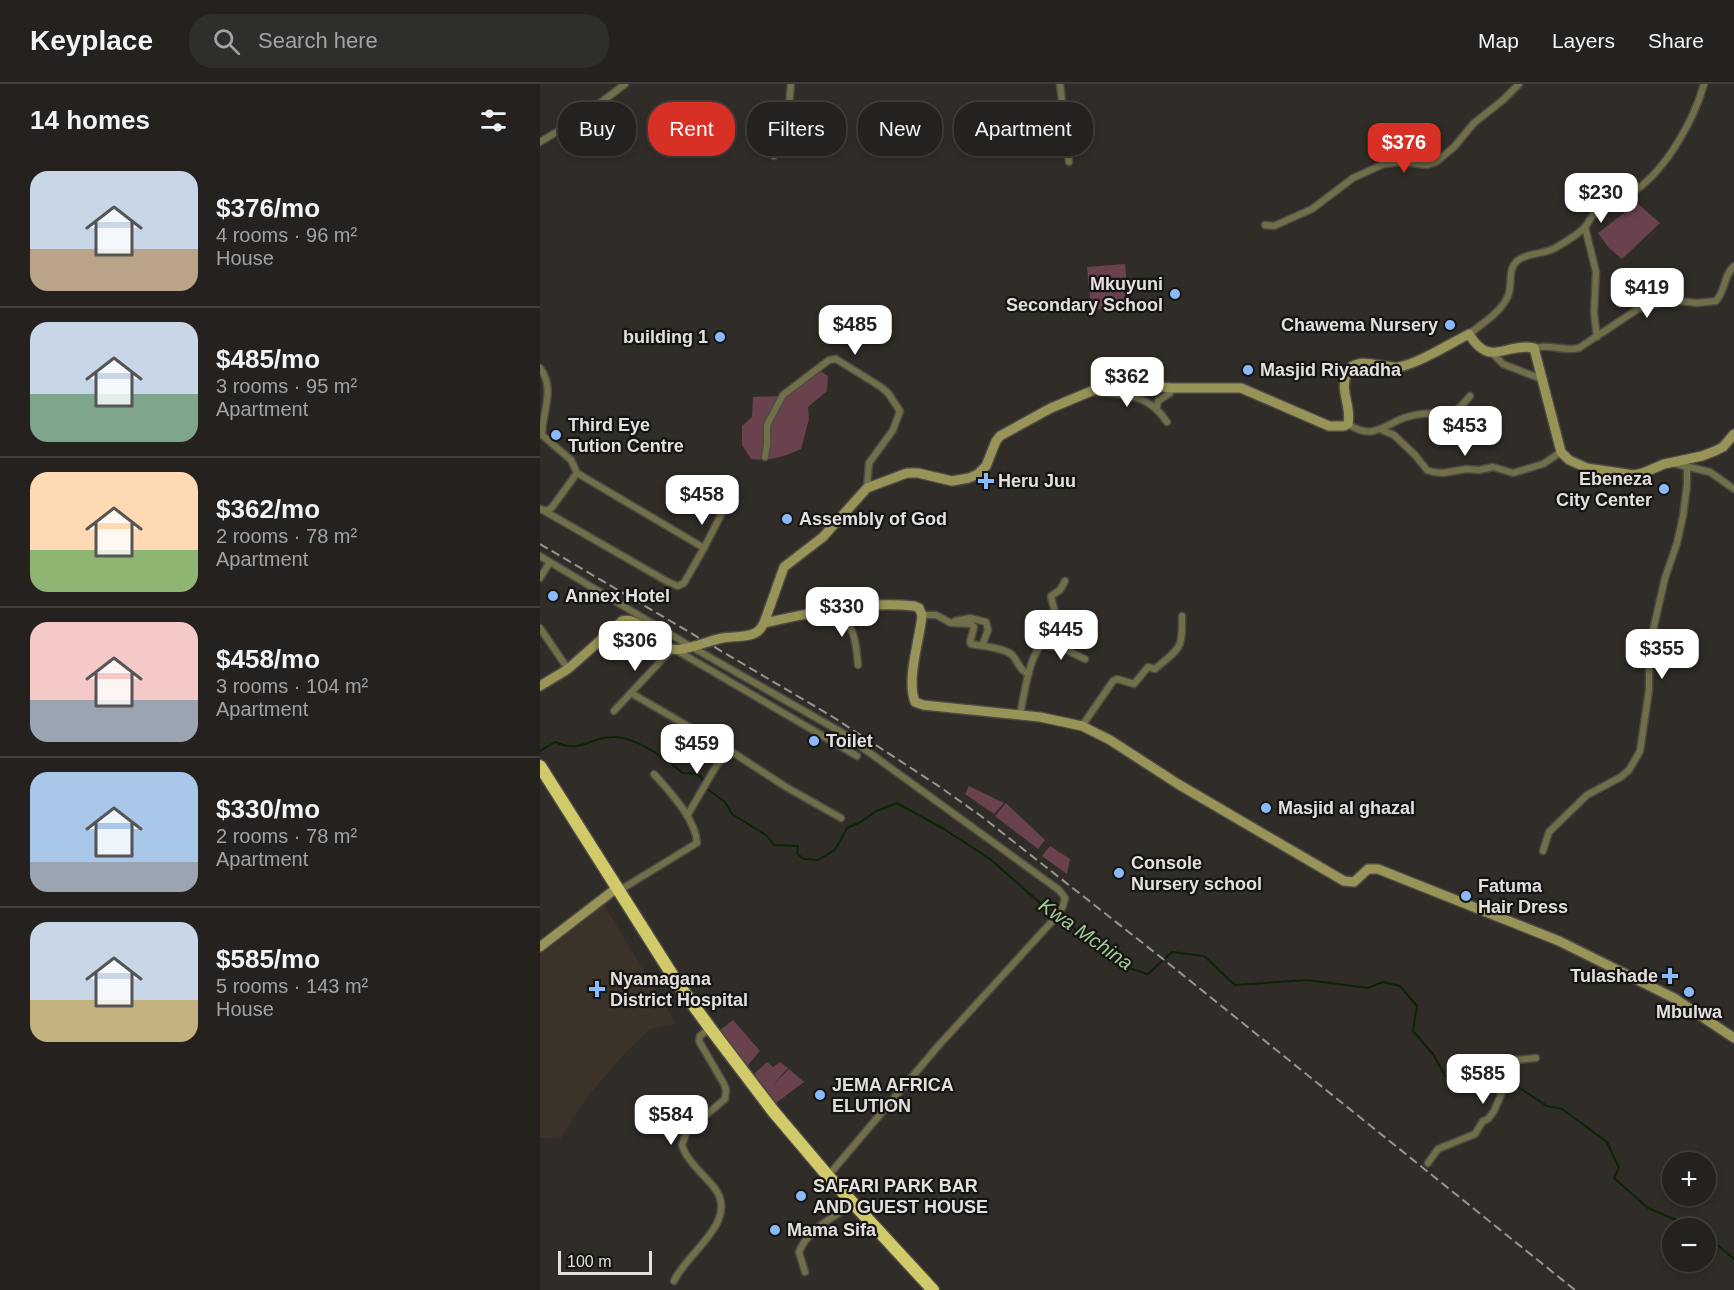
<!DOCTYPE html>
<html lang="en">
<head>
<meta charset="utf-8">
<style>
	:root { --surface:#24211e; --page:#302e2b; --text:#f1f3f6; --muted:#a3a3a4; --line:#413e3c; --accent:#d93025 }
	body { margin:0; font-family:Arial,sans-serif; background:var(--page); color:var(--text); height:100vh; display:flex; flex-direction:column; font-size:22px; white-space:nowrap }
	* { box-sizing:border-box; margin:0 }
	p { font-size:20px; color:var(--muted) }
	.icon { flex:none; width:33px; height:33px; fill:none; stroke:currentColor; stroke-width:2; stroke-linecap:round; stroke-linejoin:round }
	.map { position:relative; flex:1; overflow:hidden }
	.details { display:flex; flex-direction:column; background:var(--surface); width:540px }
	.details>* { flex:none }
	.banner { position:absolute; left:18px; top:18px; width:570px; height:54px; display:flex; gap:12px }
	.buttons { position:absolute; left:1122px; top:1068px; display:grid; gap:12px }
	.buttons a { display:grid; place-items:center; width:54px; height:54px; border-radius:50%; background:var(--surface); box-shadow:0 3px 9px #0003,0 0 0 2px var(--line); font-size:30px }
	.scale { position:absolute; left:18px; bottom:15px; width:94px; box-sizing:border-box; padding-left:6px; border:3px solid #e3e0de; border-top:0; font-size:16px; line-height:21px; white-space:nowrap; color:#e3e0de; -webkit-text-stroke:4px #161513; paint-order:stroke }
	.price { position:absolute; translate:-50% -51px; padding:0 14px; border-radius:12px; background:#fff; color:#222; font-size:20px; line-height:39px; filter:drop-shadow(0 2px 3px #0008) }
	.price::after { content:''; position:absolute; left:50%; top:36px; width:18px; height:14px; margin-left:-9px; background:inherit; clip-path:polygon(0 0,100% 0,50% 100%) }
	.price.active { background:var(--accent); color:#fff }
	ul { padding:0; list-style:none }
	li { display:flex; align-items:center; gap:18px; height:150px; padding:0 30px }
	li+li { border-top:2px solid var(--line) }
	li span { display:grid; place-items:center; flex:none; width:168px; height:120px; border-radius:18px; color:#555 }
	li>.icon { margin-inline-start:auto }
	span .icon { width:72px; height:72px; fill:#fffc; stroke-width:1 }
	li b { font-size:26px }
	h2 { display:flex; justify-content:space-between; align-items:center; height:72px; padding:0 30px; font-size:26px }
	.pill { padding:0 21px; border-radius:24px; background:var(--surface); box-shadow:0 3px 9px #0003,0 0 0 2px var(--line); font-size:21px; line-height:54px }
	.pill.active { background:var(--accent); color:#fff }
	header { display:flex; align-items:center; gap:36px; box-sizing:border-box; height:84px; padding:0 30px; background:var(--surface); border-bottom:2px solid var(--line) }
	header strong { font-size:28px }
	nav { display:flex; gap:33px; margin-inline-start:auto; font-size:21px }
	.search { width:420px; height:54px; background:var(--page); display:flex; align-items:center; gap:15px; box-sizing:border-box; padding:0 21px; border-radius:24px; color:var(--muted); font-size:22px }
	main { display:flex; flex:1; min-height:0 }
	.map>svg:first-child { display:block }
</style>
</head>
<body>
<header>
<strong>Keyplace</strong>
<div class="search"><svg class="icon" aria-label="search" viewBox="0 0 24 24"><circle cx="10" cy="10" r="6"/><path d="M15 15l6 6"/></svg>Search here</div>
<nav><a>Map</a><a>Layers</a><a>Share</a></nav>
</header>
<main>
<section class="details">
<h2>14 homes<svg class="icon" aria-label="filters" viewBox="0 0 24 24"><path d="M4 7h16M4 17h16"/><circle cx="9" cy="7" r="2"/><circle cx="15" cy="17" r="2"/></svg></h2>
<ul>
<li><span style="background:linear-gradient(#c9d6e8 65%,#b9a48a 0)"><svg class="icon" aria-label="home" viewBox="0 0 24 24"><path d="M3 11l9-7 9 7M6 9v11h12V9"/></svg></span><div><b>$376/mo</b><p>4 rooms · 96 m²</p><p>House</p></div></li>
<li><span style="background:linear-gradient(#c9d6e8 60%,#7fa58c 0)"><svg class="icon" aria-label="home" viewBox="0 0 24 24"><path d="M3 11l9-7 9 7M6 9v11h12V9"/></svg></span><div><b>$485/mo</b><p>3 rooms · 95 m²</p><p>Apartment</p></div></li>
<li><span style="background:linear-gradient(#ffd9b3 65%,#8fb573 0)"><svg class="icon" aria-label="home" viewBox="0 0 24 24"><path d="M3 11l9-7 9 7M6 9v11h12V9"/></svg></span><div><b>$362/mo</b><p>2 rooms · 78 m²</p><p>Apartment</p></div></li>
<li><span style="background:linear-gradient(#f6c9c9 65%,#9aa5b1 0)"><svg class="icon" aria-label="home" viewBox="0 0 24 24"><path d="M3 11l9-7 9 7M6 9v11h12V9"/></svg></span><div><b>$458/mo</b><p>3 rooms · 104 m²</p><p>Apartment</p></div></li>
<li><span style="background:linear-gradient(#a9c7e8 75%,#9aa5b1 0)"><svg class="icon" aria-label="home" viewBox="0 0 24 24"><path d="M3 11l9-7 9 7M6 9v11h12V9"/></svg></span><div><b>$330/mo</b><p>2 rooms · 78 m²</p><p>Apartment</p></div></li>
<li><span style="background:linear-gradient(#c9d6e8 65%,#c2b280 0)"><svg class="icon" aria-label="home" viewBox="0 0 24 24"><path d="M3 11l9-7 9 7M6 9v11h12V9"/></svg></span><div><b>$585/mo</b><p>5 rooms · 143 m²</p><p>House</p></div></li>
</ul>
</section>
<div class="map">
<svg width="1194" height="1206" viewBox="0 0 1194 1206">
	<rect width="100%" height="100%" fill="#302c28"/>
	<polygon fill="#3b332a" points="64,821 136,940 110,945 87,967 48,1012 20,1055 0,1053 0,871"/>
	<g fill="#6a424d">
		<polygon points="1097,119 1120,139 1082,175 1069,164 1058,149"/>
		<polygon points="585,180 589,223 551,226 547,183"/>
		<path d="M278 285 288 292 287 307 268 323 269 335 261 365C244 373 230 377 211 375L202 361V342L212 333 213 313 241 312 261 302Z"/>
		<polygon points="429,702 464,719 454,730 425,710"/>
		<polygon points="466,719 505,756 498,765 455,732"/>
		<polygon points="510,762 530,775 527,790 502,772"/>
		<polygon points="193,936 220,967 207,982 179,947"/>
		<polygon points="227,978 233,983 240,978 248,984 232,1002 249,985 264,998 236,1019 214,990"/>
	</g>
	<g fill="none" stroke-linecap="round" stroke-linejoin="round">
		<g stroke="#0c2306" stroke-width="2">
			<path d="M0 667 15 658C42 670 49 653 73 653 96 652 127 676 143 689 153 689 161 689 164 699"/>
			<polyline points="166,704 185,718 192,730 226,751 234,761 258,762 257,770 264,775 278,776 295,766 307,744 321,738 336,727 357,719 404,745 450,775 516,833 525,836 543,853 563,861 589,884 608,890 632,868 664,872 695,901 767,896 828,904 843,898 860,902 877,922 873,947 893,970 905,992 933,997 950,991 966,995 1007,1022 1022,1025 1067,1058 1079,1084 1074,1094 1108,1124 1155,1144"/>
			<polyline points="1166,1151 1194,1175"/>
		</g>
		<g stroke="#4d4945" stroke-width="9">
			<g id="street">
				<polyline points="520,0 529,78"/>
				<polyline points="0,58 42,33 85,0"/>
				<polyline points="234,72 248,32 251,0"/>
				<polyline points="725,141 734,142 772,125 813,94 844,80 862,78 887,81 896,78 914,63 934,39 963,16 979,0"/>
				<polyline points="1045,143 1056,188 1054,229 1057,253"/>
				<path d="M929 250C942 240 962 227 968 212 973 201 967 186 977 177 988 168 1003 171 1015 164 1025 158 1038 151 1045 143 1049 138 1051 132 1056 128 1068 119 1083 115 1096 106 1127 84 1154 36 1164 0"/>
				<path d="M994 264C1008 259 1024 268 1039 264L1098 225 1130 216 1157 219 1176 217C1186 206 1183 192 1194 182"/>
				<polyline points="952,269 963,280 1004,296"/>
				<path d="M0 284C16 305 2 328 2 351L31 376 37 389 13 422 9 426H2"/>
				<path d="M554 308C586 312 607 308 627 338"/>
				<polyline points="617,323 618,317 630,309 631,304"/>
				<path d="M808 340C829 354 838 346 859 336 865 333 874 331 881 330 892 328 903 332 913 328 920 325 925 318 930 312"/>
				<polyline points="842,346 854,351 875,371 887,386 893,388 903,389 926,385 939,386 953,383 973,389 1003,380 1021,368"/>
				<polyline points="225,373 227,361 227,341 243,311 289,276 296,275 341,303 348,309 360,327 353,346 329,379 327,404"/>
				<polyline points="1132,379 1170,388 1194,405"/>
				<polyline points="1,425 128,498 138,502 144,499 164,464 37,389"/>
				<polyline points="164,464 183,427"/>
				<polyline points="0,472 150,562 301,648 519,806 525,814 523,822 516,833 399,961 288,1092"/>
				<polyline points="0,494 10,478"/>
				<path d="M294 524C314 541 316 555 318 581"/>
				<path d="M382 531H396L411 539 431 540 434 543 430 558 431 560C441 562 467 564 473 572 479 579 479 586 489 590"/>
				<polyline points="415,537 430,534 446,538 448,546 442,562"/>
				<polyline points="0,544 28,585"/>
				<polyline points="504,561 522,564 545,575"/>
				<polyline points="136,566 317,672"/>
				<polyline points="91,609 189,666 246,703 301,734"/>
				<polyline points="74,627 132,565"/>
				<path d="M480 631C484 612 488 579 499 564 504 557 513 557 516 548 519 535 513 524 511 512L520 506 525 497"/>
				<path d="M542 642 573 597 577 595 594 600 608 583 615 585C639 564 643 567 642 532"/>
				<polyline points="147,732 175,684 189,666"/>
				<polyline points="1003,767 1009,748 1047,711 1081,693 1089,686 1100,667 1109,606 1109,564 1125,494 1137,459 1143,432 1147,401 1147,383"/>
				<path d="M80 806 157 759C156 735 129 707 114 690"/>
				<polyline points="888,1079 898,1065 935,1050 943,1037 948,1035 954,1027 976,976 996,974"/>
				<path d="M265 1188 259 1168C267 1146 295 1132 313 1120"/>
				<path d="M134 1197C147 1168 202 1136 173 1102 163 1090 146 1076 142 1061L147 1047 185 1015 186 1006 184 1000 159 957 160 952 170 944"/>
			</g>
		</g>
		<g stroke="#4d4945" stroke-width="12">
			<g id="secondary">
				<path d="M224 539 244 483 283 453 327 404 367 389H378L412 397 429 394 438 390 446 382 456 357 460 352 511 324 554 306 579 298 631 304H701L789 342H804L808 340C812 323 799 306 807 289 815 270 842 285 858 283 878 280 911 259 929 250 950 285 965 258 994 264L1021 368 1029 376 1047 384 1094 391 1103 389 1124 380 1162 372 1175 367 1183 363 1194 350"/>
				<path d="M0 602 28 585 82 537C99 531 113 558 128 564 141 570 169 556 183 554 193 552 206 554 215 549 220 547 222 543 224 539 274 528 323 517 374 522L379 524 382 531C380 555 366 595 375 618L383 621 500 633 542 642 570 656 638 700 804 797 814 798 828 785H838L1019 857 1134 914 1194 954"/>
				<polyline points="0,863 78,803"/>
			</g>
		</g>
		<g stroke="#4d4945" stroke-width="15">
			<polyline id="highway" points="0,682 138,900 170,944 233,1027 288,1092 393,1206"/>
		</g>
		<use href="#street" stroke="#716f4a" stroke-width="6"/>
		<use href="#secondary" stroke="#989458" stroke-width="9"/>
		<use href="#highway" stroke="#d0ca6a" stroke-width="12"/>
		<polyline stroke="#979491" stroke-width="2" stroke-dasharray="9 4.5" stroke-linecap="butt" points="0,460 293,633 400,703 441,732 618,871 1035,1206"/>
	</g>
	<g fill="#8bbafc" stroke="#161513" stroke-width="2">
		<circle cx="635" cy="210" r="6"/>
		<circle cx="910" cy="241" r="6"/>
		<circle cx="180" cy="253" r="6"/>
		<circle cx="708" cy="286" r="6"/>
		<circle cx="16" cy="351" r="6"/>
		<path d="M443 388h6v6h6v6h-6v6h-6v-6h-6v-6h6z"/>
		<circle cx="1124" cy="405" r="6"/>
		<circle cx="247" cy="435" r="6"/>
		<circle cx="13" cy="512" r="6"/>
		<circle cx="274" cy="657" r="6"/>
		<circle cx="726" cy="724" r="6"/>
		<circle cx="579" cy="789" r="6"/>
		<circle cx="926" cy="812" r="6"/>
		<path d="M1127 883h6v6h6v6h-6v6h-6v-6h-6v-6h6z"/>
		<path d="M54 896h6v6h6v6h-6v6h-6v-6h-6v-6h6z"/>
		<circle cx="1149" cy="908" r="6"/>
		<circle cx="280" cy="1011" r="6"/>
		<circle cx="261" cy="1112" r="6"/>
		<circle cx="235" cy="1146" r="6"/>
	</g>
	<g text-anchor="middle" stroke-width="4.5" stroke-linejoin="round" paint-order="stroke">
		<g font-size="18" font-weight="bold" fill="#e3e0de" stroke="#161513" text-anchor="start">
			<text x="623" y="206" text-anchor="end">Mkuyuni<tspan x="623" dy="21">Secondary School</tspan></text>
			<text x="898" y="247" text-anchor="end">Chawema Nursery</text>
			<text x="168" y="259" text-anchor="end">building 1</text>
			<text x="720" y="292">Masjid Riyaadha</text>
			<text x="28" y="347">Third Eye<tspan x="28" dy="21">Tution Centre</tspan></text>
			<text x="1112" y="401" text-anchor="end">Ebeneza<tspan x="1112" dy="21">City Center</tspan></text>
			<text x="458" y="403">Heru Juu</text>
			<text x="259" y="441">Assembly of God</text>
			<text x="25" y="518">Annex Hotel</text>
			<text x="286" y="663">Toilet</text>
			<text x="738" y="730">Masjid al ghazal</text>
			<text x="591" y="785">Console<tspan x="591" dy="21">Nursery school</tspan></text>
			<text x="938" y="808">Fatuma<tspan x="938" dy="21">Hair Dress</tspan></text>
			<text x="1118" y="898" text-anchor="end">Tulashade</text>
			<text x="70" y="901">Nyamagana<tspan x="70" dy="21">District Hospital</tspan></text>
			<text x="1149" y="934" text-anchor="middle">Mbulwa</text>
			<text x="292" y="1007">JEMA AFRICA<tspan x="292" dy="21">ELUTION</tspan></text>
			<text x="273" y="1108">SAFARI PARK BAR<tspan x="273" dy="21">AND GUEST HOUSE</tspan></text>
			<text x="247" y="1152">Mama Sifa</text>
		</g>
		<g font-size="20" font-style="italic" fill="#a0cc96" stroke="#161513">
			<text transform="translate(546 850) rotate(35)" y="7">Kwa Mchina</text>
		</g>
	</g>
</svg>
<div class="buttons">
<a>+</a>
<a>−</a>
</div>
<div class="scale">100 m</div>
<b class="price active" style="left:864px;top:90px">$376</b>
<b class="price" style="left:1061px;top:140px">$230</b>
<b class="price" style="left:1107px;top:235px">$419</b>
<b class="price" style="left:315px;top:272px">$485</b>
<b class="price" style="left:587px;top:324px">$362</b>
<b class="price" style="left:925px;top:373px">$453</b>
<b class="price" style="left:162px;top:442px">$458</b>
<b class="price" style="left:302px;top:554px">$330</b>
<b class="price" style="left:521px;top:577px">$445</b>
<b class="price" style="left:95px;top:588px">$306</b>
<b class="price" style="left:1122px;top:596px">$355</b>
<b class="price" style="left:157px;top:691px">$459</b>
<b class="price" style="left:943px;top:1021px">$585</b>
<b class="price" style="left:131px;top:1062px">$584</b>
<div class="banner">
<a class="pill">Buy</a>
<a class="pill active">Rent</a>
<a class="pill">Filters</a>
<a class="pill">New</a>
<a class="pill">Apartment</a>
</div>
</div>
</main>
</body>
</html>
